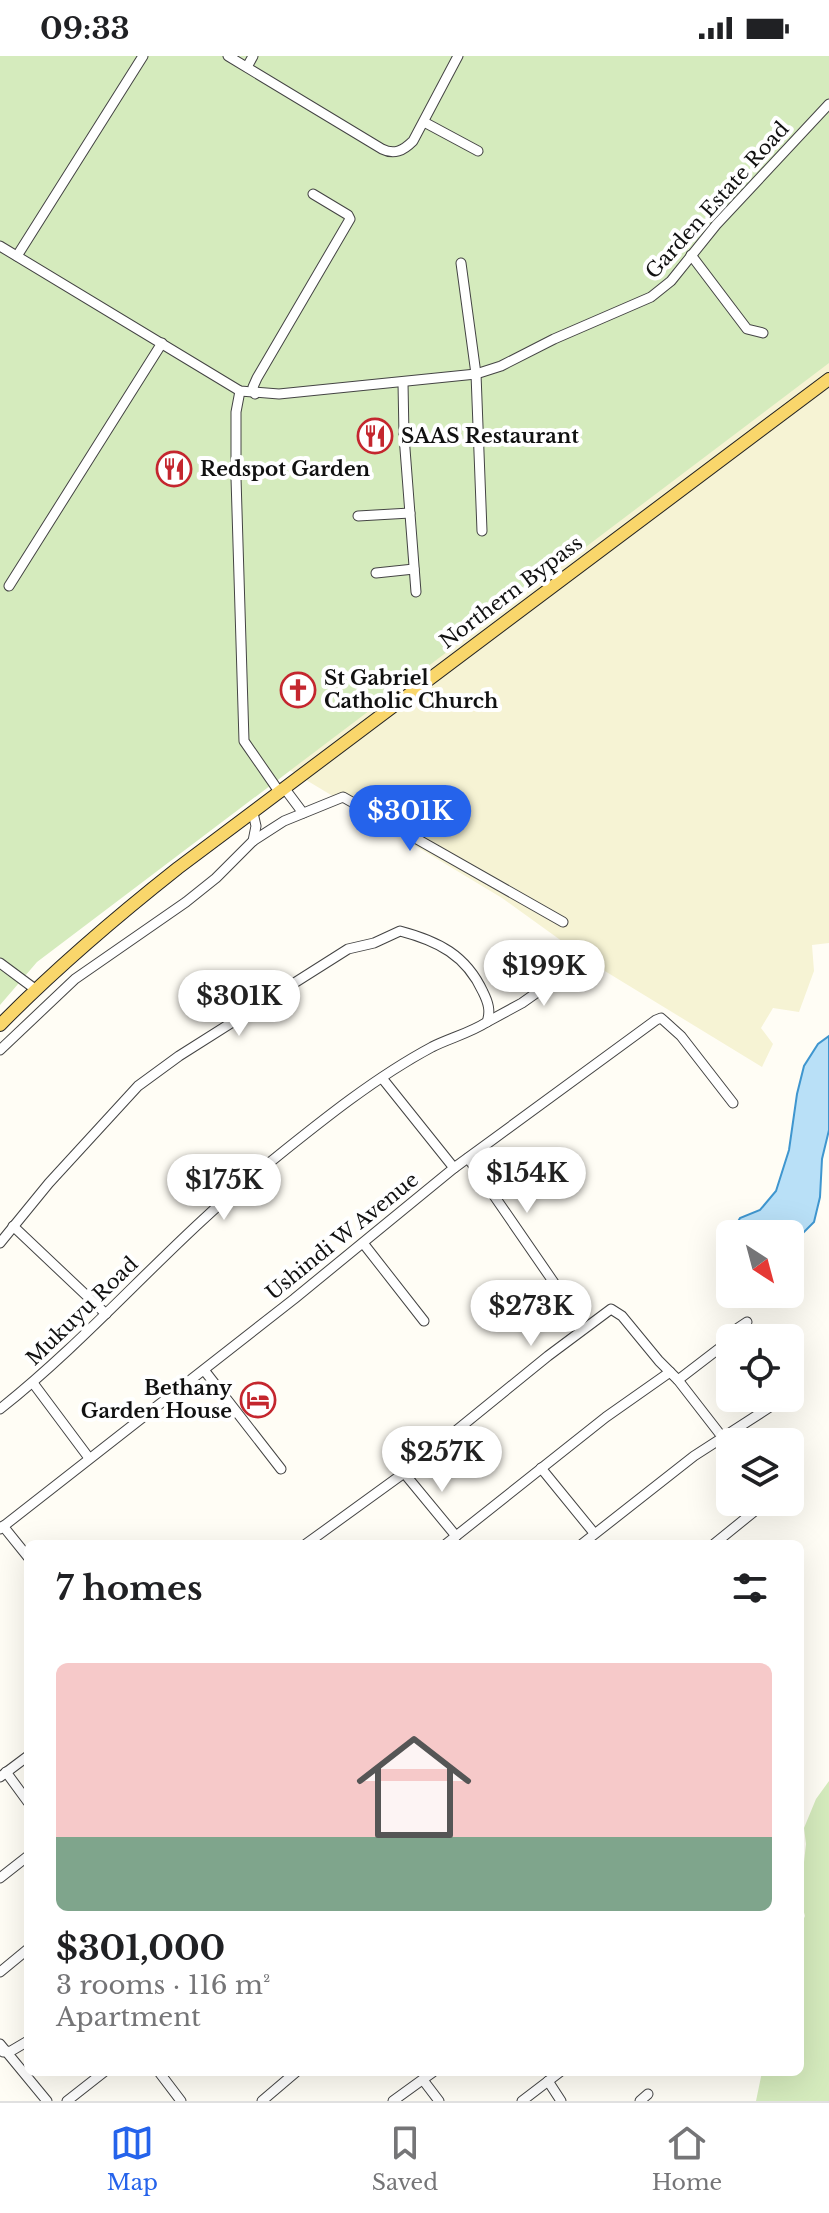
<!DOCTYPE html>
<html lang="en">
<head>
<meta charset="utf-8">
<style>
	:root { --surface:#fff; --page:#f2f2f2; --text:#202124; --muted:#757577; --line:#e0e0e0; --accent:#2563eb }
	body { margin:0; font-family:"Libre Baskerville",serif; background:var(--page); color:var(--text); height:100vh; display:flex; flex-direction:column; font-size:30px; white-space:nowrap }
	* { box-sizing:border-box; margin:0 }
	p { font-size:26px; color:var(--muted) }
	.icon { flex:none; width:44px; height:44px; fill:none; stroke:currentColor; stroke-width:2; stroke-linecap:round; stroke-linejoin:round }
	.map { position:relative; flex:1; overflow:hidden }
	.drawer { position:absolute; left:24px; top:1484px; width:780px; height:536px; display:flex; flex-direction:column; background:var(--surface); border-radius:12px; box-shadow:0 8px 32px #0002 }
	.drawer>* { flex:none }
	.needle { width:52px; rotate:144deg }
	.controls { position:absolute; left:716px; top:1164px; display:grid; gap:16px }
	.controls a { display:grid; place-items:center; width:88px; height:88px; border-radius:12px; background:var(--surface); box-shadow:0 8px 32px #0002; font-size:40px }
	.price { position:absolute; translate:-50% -68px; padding:0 18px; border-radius:28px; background:#fff; color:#222; font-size:26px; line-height:52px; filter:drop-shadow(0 2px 4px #0008) }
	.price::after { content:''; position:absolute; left:50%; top:48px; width:24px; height:18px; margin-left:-12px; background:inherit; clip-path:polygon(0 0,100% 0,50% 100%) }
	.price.active { background:var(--accent); color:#fff }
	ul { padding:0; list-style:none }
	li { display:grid; align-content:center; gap:16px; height:424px; padding:0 32px }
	li span { display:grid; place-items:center; height:248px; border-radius:12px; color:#555 }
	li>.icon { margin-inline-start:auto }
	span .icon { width:144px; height:144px; fill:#fffc; stroke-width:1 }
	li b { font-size:34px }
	h2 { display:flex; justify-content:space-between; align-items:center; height:96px; padding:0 32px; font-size:34px }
	.status { display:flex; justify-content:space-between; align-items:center; height:56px; padding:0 40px; background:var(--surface); direction:ltr }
	.status svg { height:22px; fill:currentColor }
	.tab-bar { display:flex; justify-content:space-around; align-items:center; height:112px; border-top:2px solid var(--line); background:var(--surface); font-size:22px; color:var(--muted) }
	.tab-bar a { display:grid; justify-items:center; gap:4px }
	.tab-bar .active { color:var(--accent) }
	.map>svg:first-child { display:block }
</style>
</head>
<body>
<div class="status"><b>09:33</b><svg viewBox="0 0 49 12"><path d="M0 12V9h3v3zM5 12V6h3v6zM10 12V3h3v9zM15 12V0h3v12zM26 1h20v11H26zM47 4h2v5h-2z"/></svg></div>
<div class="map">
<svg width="829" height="2045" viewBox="0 0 829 2045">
	<rect width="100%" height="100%" fill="#fffdf5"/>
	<polygon fill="#f6f3d4" points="829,262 829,887 812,889 814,915 799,956 773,952 761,972 773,988 762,1011 595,909 502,842 248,689"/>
	<g fill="#d5ebbd">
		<polygon points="0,0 829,0 829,307 37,906 0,949"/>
		<polygon points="829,1725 829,2045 756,2045 762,2016 800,2016 800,1871 805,1860 800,1842 806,1788 804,1772 816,1743"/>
	</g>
	<polygon fill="#b9e0f7" stroke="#3f96cf" stroke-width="2" points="829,980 829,1074 822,1103 820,1141 814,1166 802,1178 790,1185 790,1178 731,1178 740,1162 760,1154 776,1135 789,1094 797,1038 804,1010 818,988"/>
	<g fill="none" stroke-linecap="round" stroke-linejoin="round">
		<g stroke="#444" stroke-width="11">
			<g id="minor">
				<path d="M228 0 382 93C394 99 403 95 413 85L458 0"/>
				<polyline points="247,11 253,0"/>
				<polyline points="424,66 478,95"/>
				<polyline points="0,190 240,335 279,338 476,318 501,310 554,283 651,241 671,225 716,169 829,48"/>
				<polyline points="691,199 747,273 763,277"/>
				<polyline points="17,200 143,0"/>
				<polyline points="461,207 476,318 482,475"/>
				<polyline points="403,327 404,380 416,536"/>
				<polyline points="240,335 236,356 236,422 244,685 280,737"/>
				<polyline points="255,338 253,331 257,322 350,163 348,159 313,138"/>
				<polyline points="358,460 410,457"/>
				<polyline points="376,517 414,513"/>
				<polyline points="9,530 162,287"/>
				<polyline points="285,733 303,757"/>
				<polyline points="253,785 284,765 343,741 563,866"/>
				<polyline points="0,907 35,933"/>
				<polyline points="487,966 522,947 580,906"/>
				<polyline points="0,994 75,923 186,846 216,822 253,785 256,770 253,757"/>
				<polyline points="382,1022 454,1112"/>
				<polyline points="468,1102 559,1234"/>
				<polyline points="13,1170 106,1258"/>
				<path d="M0 1187 49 1127 138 1030 179 1000 348 893 374 887 400 875C438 885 466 899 483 936 488 946 491 955 487 966 470 977 450 982 432 991 374 1022 320 1066 269 1107 173 1182 96 1277 0 1353"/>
				<polyline points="363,1187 424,1265"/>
				<polyline points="204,1314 281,1413"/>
				<polyline points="678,1324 721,1291 735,1274 747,1266"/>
				<polyline points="33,1327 89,1402"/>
				<polyline points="541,1412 594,1477"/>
				<polyline points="404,1417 456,1480"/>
				<polyline points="3,1470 28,1501"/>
				<polyline points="0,1473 294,1243 454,1112 656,964 661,962 681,980 733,1047"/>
				<polyline points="306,1488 404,1417 548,1300 611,1253 622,1260 659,1305 678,1324 730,1391"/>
				<polyline points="446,1488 606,1361 670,1316"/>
				<polyline points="582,1488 694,1400 770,1351"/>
				<polyline points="714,1488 756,1454 759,1446"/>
				<polyline points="6,1716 28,1746"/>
				<polyline points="0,1721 28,1700"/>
				<polyline points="0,1822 28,1800"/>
				<polyline points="0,1916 28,1893"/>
				<polyline points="0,1988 47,2045"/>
				<polyline points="3,1996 11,1995 28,1985"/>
				<polyline points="159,2016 181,2045"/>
				<polyline points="423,2024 439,2045"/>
				<polyline points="548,2025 561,2045"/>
				<polyline points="67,2045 104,2016"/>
				<polyline points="262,2045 296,2016"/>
				<polyline points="393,2045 433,2016"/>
				<polyline points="522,2045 560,2016"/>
				<polyline points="640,2045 648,2038"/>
			</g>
		</g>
		<g stroke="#222" stroke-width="14">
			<path id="major" d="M0 969C55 913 116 861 178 812L829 323"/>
		</g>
		<use href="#minor" stroke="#fff" stroke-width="9"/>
		<use href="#major" stroke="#f9d66b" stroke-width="12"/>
	</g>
	<defs>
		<g id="restaurant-ring" transform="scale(1.8)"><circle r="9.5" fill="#fff" stroke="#c4262e" stroke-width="1.5"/><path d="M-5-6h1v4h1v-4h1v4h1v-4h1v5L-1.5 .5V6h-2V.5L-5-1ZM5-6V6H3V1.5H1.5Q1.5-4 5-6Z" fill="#c4262e"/></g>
		<g id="church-ring" transform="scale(1.8)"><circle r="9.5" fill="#fff" stroke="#c4262e" stroke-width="1.5"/><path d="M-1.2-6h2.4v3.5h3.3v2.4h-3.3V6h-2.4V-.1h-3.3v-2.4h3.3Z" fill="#c4262e"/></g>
		<g id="hotel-ring" transform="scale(1.8)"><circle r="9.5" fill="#fff" stroke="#c4262e" stroke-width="1.5"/><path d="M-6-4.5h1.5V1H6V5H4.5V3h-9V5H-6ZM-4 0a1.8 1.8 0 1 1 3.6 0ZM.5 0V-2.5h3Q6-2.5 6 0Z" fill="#c4262e"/></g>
	</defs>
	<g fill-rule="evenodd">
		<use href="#restaurant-ring" x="375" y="380"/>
		<use href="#restaurant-ring" x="174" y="413"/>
		<use href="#church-ring" x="298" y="634"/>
		<use href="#hotel-ring" x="258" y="1344"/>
	</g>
	<g text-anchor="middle" stroke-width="8" stroke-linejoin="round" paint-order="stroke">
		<g font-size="20" fill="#111" stroke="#fff">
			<text transform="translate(717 144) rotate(-48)" y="7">Garden Estate Road</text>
			<text transform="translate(511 536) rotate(-37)" y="7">Northern Bypass</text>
			<text transform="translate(342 1180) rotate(-39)" y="7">Ushindi W Avenue</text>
			<text transform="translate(82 1255) rotate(-44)" y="7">Mukuyu Road</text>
		</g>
		<g font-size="20" font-weight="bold" fill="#111" stroke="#fff" text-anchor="start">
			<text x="401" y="387">SAAS Restaurant</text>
			<text x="200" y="420">Redspot Garden</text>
			<text x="324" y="629">St Gabriel<tspan x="324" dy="23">Catholic Church</tspan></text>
			<text x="232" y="1339" text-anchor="end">Bethany<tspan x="232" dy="23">Garden House</tspan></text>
		</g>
	</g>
</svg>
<div class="controls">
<a><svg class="needle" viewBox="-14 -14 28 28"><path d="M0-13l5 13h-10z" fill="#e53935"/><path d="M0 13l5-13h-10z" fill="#757577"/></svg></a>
<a><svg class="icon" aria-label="locate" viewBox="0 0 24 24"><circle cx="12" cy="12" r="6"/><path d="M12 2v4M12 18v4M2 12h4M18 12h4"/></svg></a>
<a><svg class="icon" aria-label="layers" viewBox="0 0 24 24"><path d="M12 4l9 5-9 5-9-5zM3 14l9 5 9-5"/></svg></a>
</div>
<b class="price active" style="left:410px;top:797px">$301K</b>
<b class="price" style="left:544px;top:952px">$199K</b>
<b class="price" style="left:239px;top:982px">$301K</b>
<b class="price" style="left:527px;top:1159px">$154K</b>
<b class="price" style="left:224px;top:1166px">$175K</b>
<b class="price" style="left:531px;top:1292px">$273K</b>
<b class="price" style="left:442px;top:1438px">$257K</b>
<section class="drawer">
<h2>7 homes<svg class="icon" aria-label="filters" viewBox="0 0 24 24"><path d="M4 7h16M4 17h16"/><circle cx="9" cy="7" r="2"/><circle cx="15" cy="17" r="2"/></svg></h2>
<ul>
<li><span style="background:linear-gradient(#f6c9c9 70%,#7fa58c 0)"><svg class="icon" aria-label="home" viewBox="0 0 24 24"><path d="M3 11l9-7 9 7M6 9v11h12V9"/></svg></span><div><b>$301,000</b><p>3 rooms · 116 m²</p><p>Apartment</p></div></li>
</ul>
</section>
</div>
<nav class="tab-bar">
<a class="active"><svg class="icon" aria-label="map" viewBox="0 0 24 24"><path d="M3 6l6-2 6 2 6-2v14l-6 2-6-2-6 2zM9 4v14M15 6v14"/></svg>Map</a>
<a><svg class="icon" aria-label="saved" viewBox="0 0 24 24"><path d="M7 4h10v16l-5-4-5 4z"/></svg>Saved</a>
<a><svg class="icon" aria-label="home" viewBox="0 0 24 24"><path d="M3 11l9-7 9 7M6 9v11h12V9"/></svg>Home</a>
</nav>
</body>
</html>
